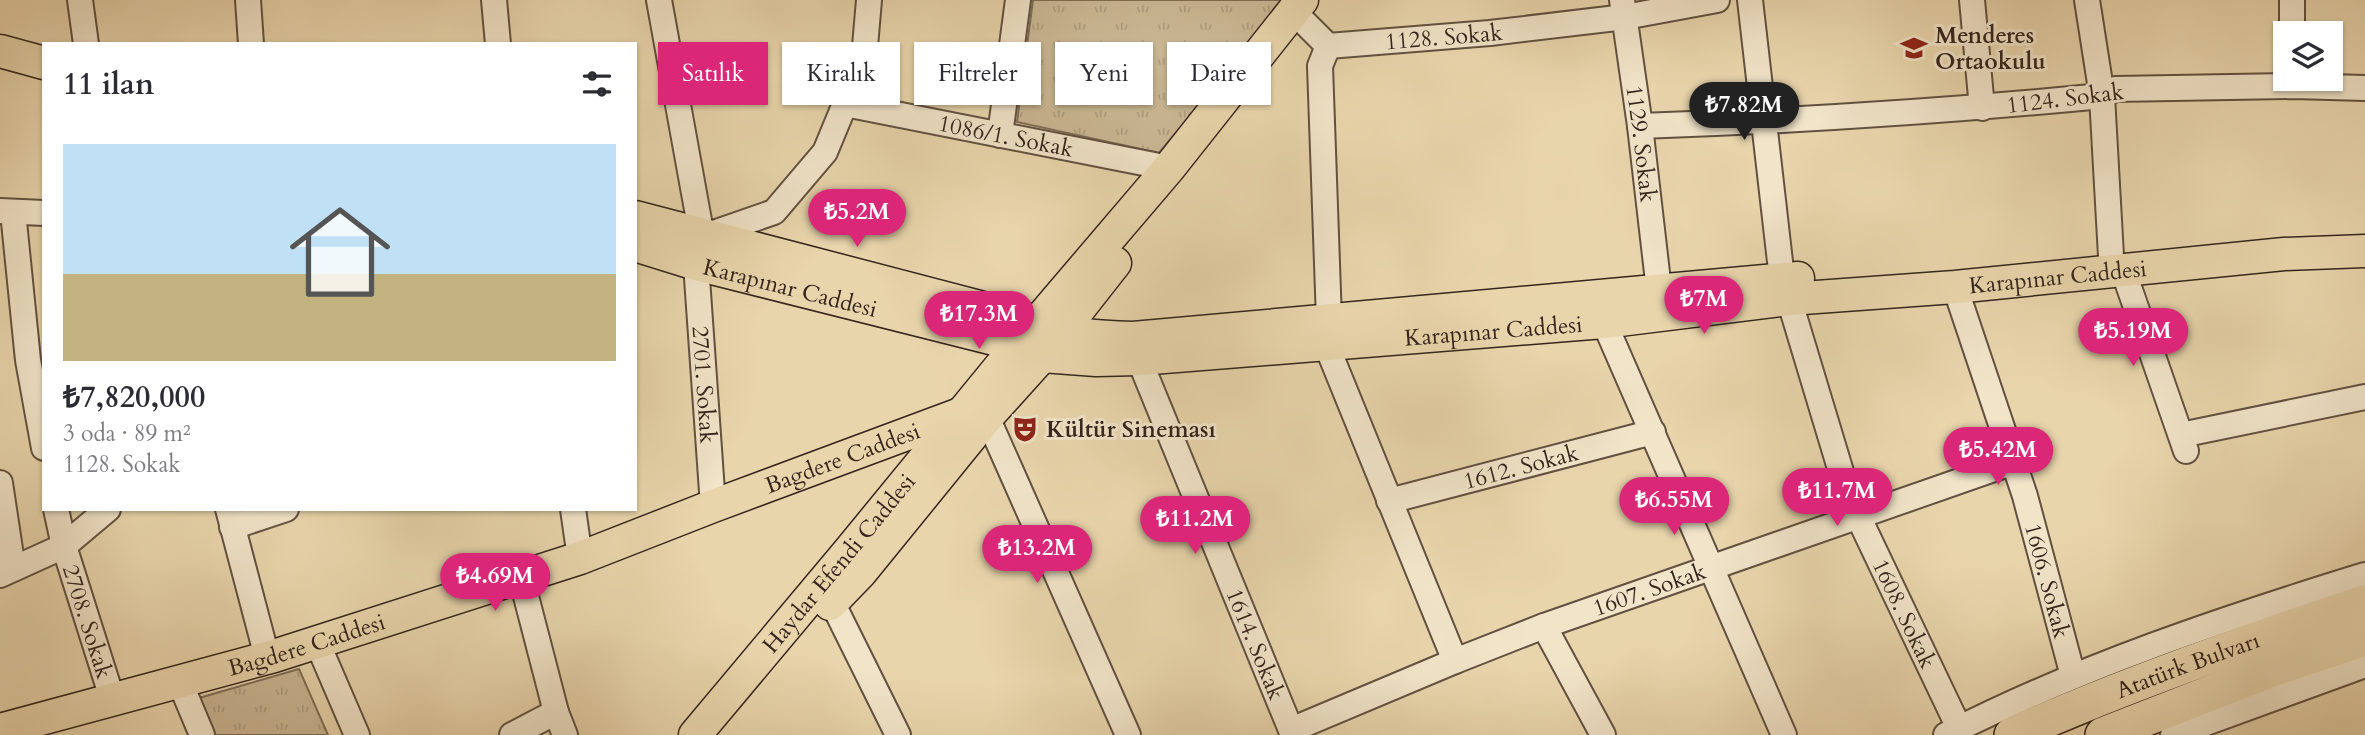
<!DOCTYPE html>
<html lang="tr">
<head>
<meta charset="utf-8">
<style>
	:root { --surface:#fff; --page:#f7f7f7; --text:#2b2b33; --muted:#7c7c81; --line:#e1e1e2; --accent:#db2777 }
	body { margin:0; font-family:Cardo,serif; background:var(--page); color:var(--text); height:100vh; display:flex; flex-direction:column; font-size:26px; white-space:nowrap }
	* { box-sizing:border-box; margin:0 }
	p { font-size:23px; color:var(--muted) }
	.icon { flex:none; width:38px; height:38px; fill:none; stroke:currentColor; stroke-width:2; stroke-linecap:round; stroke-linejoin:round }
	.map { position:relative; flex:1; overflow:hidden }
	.side { position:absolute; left:42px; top:42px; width:595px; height:469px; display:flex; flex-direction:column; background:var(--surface); border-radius:0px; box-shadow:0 2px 5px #0004 }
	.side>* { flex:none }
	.guide { position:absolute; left:658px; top:42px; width:665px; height:63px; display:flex; gap:14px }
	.fabs { position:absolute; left:2273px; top:21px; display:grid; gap:14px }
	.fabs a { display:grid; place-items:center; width:70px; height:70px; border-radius:0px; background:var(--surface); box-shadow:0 2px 5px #0004; font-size:35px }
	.price { position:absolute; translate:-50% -60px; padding:0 16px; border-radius:24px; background:var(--accent); color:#fff; font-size:23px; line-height:46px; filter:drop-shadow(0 2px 4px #0008) }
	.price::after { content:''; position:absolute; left:50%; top:42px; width:21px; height:16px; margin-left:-10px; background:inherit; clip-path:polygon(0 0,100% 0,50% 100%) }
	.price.active { background:#222; color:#fff }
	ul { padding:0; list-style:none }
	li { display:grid; align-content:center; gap:14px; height:371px; padding:0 21px }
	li+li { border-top:2px solid var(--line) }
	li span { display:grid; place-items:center; height:217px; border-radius:0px; color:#555 }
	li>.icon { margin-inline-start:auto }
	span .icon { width:126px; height:126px; fill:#fffc; stroke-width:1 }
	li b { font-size:30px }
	h2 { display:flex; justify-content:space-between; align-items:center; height:84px; padding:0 21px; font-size:30px }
	.tag { padding:0 24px; border-radius:0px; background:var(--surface); box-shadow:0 2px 5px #0004; font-size:24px; line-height:63px }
	.tag.active { background:var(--accent); color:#fff }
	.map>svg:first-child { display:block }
</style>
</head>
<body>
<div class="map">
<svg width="2365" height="735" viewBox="0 0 2365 735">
	<defs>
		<pattern id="park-tufts" width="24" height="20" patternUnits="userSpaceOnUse" patternTransform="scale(1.75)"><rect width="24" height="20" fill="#cab794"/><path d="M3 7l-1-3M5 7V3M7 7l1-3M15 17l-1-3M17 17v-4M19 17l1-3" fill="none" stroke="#ae9d7f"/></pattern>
	</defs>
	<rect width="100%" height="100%" fill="#e9d5ac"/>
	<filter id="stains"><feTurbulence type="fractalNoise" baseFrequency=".00286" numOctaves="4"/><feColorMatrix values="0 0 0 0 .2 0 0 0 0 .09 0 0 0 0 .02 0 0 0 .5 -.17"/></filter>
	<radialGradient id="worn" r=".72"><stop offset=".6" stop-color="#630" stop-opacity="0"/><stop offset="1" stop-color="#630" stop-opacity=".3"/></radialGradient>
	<g fill="url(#park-tufts)" stroke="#806e58" stroke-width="2">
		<polygon points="1033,0 1287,0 1159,153 1017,122"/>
		<polygon points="299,669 328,735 215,735 199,698"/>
	</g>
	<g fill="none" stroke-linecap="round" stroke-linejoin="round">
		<g stroke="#625141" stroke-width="28">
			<g id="minor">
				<polyline points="80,0 86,44"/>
				<polyline points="248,0 251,44"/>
				<polyline points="494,0 498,44"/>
				<polyline points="659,0 702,237 774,212 825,152 864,58 869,0"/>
				<path id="s1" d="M1622 0 1640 126 1659 290"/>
				<polyline points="1750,0 1782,279"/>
				<polyline points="1972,0 1982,108"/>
				<polyline points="2087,0 2102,96 2111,256"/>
				<polyline points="2292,0 2292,33"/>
				<path id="s2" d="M1304 22 1328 46 1490 33 1625 17 1717 0"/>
				<polyline points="1328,46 1320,66 1329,320"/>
				<path id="s3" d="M845 104 1169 168"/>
				<path d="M1640 126C1795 121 1948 111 2102 96L2115 89 2294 86 2365 88"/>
				<polyline points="1000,135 1018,0"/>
				<polyline points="0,211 44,213"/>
				<polyline points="13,212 28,360 44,448"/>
				<path id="s4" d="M696 264 713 506"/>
				<polyline points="2123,270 2186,451"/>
				<path id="s5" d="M1955 287 2025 496 2073 676"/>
				<path id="s6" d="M1789 299 1848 495 1959 728"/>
				<polyline points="1604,322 1784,735"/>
				<polyline points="1326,344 1455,661"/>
				<path id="s7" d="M1139 359 1293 735"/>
				<polyline points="987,417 1128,735"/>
				<polyline points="2181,435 2365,397"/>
				<polyline points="0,483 13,569"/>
				<path id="s8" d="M1389 501 1653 432"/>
				<path id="s9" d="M56 509 64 546 112 698"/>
				<polyline points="228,509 267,657"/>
				<polyline points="573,509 580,558"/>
				<polyline points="232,527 286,509"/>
				<polyline points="0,575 64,546 108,509"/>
				<polyline points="521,577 556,712 565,735"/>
				<polyline points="832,602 898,735"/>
				<polyline points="1544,626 1603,735"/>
				<polyline points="317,642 357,735"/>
				<polyline points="179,680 202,735"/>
				<path id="s10" d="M1291 730 1455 661 1544 626 2014 462"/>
				<polyline points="512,735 556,712"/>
				<path d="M1946 735C2079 667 2222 619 2365 575"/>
				<polyline points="2173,735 2365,665"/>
			</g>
		</g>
		<g stroke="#35251d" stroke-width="35">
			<g id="major">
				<polyline points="0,51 44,63"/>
				<path d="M635 217 1037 322C1068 335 1099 337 1133 338L1798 278"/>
				<path id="s11" d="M635 245 696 264 1018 345 1042 356 1096 360 1139 359 1604 322 1789 299 1955 287 2284 254 2365 251"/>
				<polyline points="830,604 861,572 987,417 1042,356 1115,263"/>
				<path id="s12" d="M0 730 274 656 580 558 713 506 963 413"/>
				<path id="s13" d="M695 735 850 550 1018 345 1169 168 1302 0"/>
			</g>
		</g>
		<g stroke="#35251d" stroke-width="38">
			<g id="highway">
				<path id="s14" d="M2012 735C2127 684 2246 642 2365 603"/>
				<polyline points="2103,735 2272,669 2365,638"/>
			</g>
		</g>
		<use href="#minor" stroke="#f1e4c9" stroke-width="24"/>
		<use href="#major" stroke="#e9d5ac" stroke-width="32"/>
		<use href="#highway" stroke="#e9d5ac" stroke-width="35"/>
	</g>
	<defs>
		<g id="school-bare" transform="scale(2.1)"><path d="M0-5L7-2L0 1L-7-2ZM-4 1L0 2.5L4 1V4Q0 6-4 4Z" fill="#8f2418" stroke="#f1e4c9" stroke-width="2.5" paint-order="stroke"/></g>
		<g id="theatre-bare" transform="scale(2.1)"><path d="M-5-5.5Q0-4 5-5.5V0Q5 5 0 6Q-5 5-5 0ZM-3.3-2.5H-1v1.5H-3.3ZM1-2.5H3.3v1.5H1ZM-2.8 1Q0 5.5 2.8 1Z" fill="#8f2418" stroke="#f1e4c9" stroke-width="2.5" paint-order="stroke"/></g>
	</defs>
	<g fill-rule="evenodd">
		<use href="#school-bare" x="1914" y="48"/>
		<use href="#theatre-bare" x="1025" y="429"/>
	</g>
	<g text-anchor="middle" stroke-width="6" stroke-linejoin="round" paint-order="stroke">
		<g font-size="23" font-weight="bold" fill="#35251d" stroke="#f1e4c9" text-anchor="start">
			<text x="1935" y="43">Menderes<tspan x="1935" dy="26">Ortaokulu</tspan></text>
			<text x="1046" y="437">Kültür Sineması</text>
		</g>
		<g font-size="23" fill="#35251d" stroke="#f1e4c9">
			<text dy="8" stroke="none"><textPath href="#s2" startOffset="150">1128. Sokak</textPath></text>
			<text transform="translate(2065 98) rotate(-7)" y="8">1124. Sokak</text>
			<text dy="8" stroke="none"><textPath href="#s3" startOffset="164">1086/1. Sokak</textPath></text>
			<text dy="8" stroke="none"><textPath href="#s1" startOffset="145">1129. Sokak</textPath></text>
			<text dy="8" stroke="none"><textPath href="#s11" startOffset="1442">Karapınar Caddesi</textPath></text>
			<text dy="8" stroke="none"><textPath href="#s11" startOffset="161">Karapınar Caddesi</textPath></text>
			<text dy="8" stroke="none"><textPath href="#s11" startOffset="875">Karapınar Caddesi</textPath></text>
			<text dy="8" stroke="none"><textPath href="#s4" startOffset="121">2701. Sokak</textPath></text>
			<text dy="8" stroke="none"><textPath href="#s12" startOffset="886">Bagdere Caddesi</textPath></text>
			<text dy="8" stroke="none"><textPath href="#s8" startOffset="136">1612. Sokak</textPath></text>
			<text dy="8" stroke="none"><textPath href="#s13" startOffset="224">Haydar Efendi Caddesi</textPath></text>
			<text dy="8" stroke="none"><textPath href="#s5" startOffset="308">1606. Sokak</textPath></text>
			<text dy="8" stroke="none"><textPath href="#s10" startOffset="385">1607. Sokak</textPath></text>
			<text dy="8" stroke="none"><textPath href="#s6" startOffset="336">1608. Sokak</textPath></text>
			<text dy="8" stroke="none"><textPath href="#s9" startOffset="117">2708. Sokak</textPath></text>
			<text dy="8" stroke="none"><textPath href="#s12" startOffset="318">Bagdere Caddesi</textPath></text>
			<text dy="8" stroke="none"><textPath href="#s7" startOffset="308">1614. Sokak</textPath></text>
			<text dy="8" stroke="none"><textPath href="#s14" startOffset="189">Atatürk Bulvarı</textPath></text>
		</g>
	</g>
	<rect width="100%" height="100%" filter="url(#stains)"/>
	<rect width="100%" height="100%" fill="url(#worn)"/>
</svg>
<div class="fabs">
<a><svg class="icon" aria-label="layers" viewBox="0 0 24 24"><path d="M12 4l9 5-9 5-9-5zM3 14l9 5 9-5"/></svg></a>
</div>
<b class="price active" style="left:1744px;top:142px">₺7.82M</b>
<b class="price" style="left:857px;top:249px">₺5.2M</b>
<b class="price" style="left:1704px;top:336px">₺7M</b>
<b class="price" style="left:979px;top:351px">₺17.3M</b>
<b class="price" style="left:2133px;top:368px">₺5.19M</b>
<b class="price" style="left:1998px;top:487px">₺5.42M</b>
<b class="price" style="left:1837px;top:528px">₺11.7M</b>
<b class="price" style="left:1674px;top:537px">₺6.55M</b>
<b class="price" style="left:1195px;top:556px">₺11.2M</b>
<b class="price" style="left:1037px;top:585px">₺13.2M</b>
<b class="price" style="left:495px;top:613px">₺4.69M</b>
<div class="guide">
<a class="tag active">Satılık</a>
<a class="tag">Kiralık</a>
<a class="tag">Filtreler</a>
<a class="tag">Yeni</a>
<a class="tag">Daire</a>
</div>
<section class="side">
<h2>11 ilan<svg class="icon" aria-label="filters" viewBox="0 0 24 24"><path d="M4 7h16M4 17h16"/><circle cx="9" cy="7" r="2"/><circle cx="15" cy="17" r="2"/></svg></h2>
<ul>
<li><span style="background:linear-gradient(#bfe0f5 60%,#c2b280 0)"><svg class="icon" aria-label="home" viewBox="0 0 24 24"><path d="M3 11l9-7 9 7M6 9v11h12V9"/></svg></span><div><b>₺7,820,000</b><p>3 oda · 89 m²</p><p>1128. Sokak</p></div></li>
</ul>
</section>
</div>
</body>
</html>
